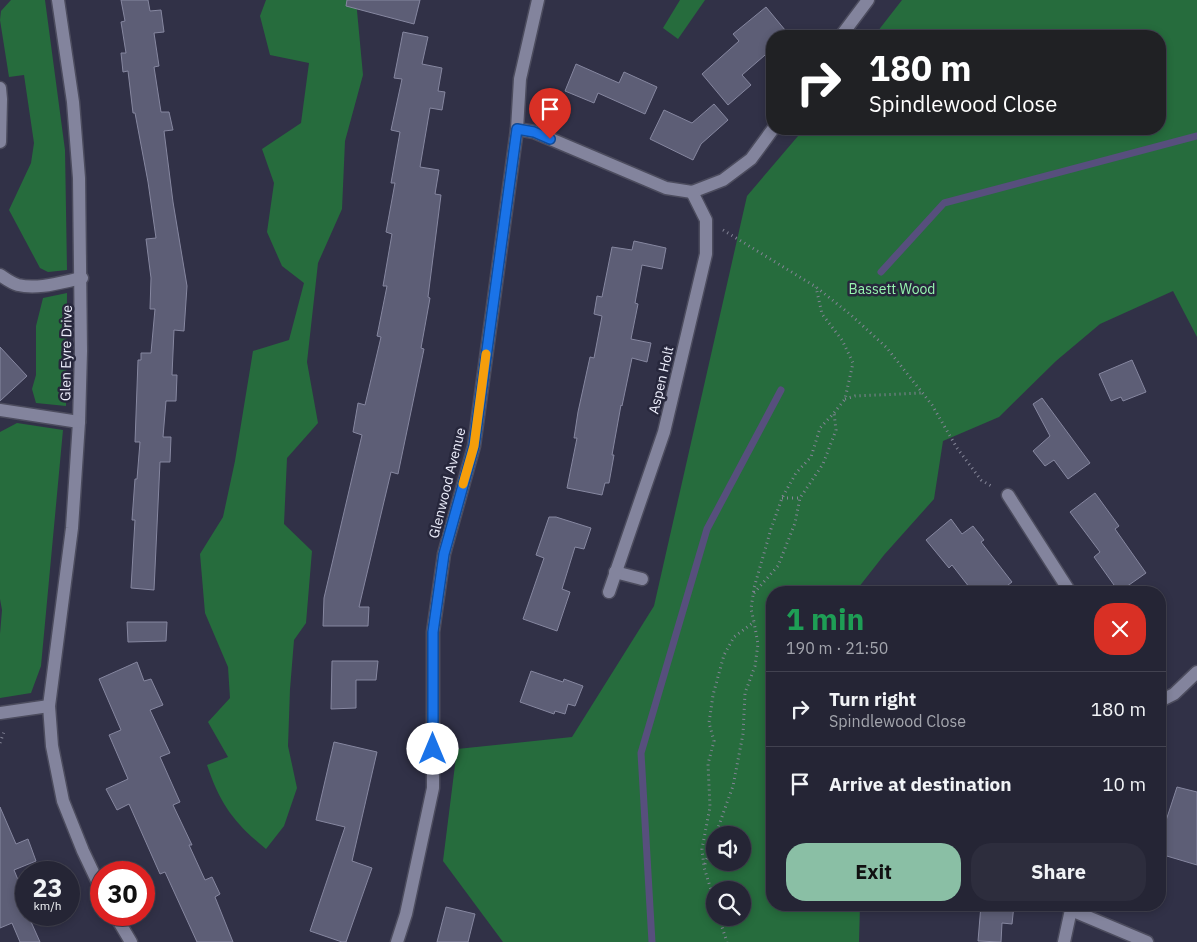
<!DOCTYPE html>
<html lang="en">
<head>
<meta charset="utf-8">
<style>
  :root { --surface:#252535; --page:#2d2d3d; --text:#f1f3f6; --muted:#a3a5ad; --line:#424250; --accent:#8abfa5 }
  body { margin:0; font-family:"IBM Plex Sans",sans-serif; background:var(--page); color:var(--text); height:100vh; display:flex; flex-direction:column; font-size:19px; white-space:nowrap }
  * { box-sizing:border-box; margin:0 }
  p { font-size:16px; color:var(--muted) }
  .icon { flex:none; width:28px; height:28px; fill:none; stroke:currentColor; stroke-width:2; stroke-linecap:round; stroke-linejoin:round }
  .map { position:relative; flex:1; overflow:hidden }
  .panel { position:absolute; left:766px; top:586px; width:400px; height:325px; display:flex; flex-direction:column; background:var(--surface); border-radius:20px; box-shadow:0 2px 8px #0003,0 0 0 1px var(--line) }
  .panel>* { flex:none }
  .top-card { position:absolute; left:766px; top:30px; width:400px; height:105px; border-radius:20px; box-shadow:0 2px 8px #0003,0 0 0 1px var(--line); background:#202124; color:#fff; overflow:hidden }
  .controls { position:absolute; left:706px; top:826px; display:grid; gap:10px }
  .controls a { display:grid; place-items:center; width:45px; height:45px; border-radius:50%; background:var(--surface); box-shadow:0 2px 8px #0003,0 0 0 1px var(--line); font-size:25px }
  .speed { position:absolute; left:15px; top:861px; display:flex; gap:10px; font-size:25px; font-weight:700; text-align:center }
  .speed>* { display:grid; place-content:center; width:65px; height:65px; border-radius:50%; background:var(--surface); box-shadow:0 2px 8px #0003,0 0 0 1px var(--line); line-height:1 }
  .speed small { font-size:12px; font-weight:400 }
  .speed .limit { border:8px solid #d22; background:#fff; color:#111 }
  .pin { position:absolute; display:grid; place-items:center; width:42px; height:42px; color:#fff; margin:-51px -21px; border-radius:50% 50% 50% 0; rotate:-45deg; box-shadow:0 0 5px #0007 }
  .pin .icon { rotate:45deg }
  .me { position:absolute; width:55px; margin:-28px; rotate:0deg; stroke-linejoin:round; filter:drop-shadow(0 0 4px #0008) }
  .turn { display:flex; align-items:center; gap:18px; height:105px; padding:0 20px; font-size:22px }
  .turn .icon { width:65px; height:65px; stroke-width:2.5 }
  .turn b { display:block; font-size:35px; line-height:42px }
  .round { display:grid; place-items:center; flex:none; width:52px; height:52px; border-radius:20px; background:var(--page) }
  .summary { display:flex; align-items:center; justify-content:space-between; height:85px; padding:0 20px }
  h1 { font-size:30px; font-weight:700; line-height:38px; color:#1e9e55 }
  .primary-button { display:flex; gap:10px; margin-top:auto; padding:10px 20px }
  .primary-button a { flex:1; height:58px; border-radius:20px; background:var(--accent); color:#111; font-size:20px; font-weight:700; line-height:58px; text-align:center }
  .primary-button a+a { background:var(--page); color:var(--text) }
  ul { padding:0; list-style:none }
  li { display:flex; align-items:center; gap:15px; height:75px; padding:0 20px; border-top:1px solid var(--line) }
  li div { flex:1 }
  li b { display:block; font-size:19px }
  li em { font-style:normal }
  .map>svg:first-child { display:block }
  .forest { fill:#266c3d; fill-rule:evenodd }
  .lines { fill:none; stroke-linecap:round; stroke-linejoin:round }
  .stream { stroke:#574f7d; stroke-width:7 }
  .building { fill:#5d5e76; stroke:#8687a0 }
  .minor-casing { stroke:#4c4c5e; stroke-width:15 }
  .path { stroke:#838496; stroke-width:3; stroke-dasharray:1 4; stroke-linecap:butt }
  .minor { stroke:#83849d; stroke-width:12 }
  .route-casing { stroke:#114b97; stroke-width:12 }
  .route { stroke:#1a73e8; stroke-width:9 }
  .slow { stroke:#f59e0b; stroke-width:9 }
  .labels { text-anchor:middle; stroke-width:5; stroke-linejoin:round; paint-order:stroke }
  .park-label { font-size:14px; fill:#97f5b0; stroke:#27273c }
  .street-label { font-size:14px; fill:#edeefc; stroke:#27273c }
</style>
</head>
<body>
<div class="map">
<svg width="1197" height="942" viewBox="0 0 1197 942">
  <rect width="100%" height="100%" fill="#313147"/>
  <g class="forest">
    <path d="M11 0H45L65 150 67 270 48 272 40 268 9 210 31 163 34 143 24 75 9 77 0 20 1 11Z"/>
    <path d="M266 0H356L363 75 345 141 342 209 318 263 307 362 318 423 287 458 284 524 312 551 306 623 294 640 290 689 288 746 297 788 284 826 266 849C234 823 220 804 207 765L228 757 208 722 230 698 228 667 205 613 200 554 223 517 235 461 253 351 289 340 304 283 282 266 267 232 274 183 262 149 301 123 309 63 270 55 260 16Z"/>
    <path d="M680 0H705L678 39 663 28Z"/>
    <path d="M902 0H1197V337L1173 291 1100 324 1056 361 999 417 943 441 934 499 884 555 855 592H772V905H860L859 942H503L443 861 457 749 572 737 654 606 747 196 804 129H1160V36H874ZM715 835H742V862H715ZM715 890H742V918H715Z"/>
    <path d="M67 293 66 406 36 403 32 389 36 375V326L43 298Z"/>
    <path d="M17 423 63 430 41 666 31 693 0 698V634L2 610 0 599V432Z"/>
  </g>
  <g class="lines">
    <g class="stream">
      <path d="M881 272 944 203 1197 136"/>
      <path d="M652 942 641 753 707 529 781 390"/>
    </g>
  </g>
  <g class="building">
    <path d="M121 0H148L150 11 161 10 164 32 154 33 159 66 154 67 161 112H169L173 130 164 131 173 202 187 286 184 331 174 330 172 375H177L176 401H166L163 437H171L170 462H160L154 590 131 588 135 520H132L135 479H137L140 442H135L138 360H141V353H151L155 309H150L151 278 146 239 156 238 148 182 135 113H133L128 71 123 72 121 53H126L121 22 125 21Z"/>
    <path d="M347 0H420L414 24 346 6Z"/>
    <path d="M766 7 790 36H772V49L742 75 751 85 728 105 702 74 739 41 733 34Z"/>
    <path d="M403 32 428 37 422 64 442 68 438 91 445 92 442 110 430 108 420 167 439 170 435 194 441 195 428 297 430 298 421 348 424 349 398 474 391 472 359 607H369L368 626H323L324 598 362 435 353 432 358 403 365 405 381 337 377 336 387 286H383L392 234 386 232 395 183H391L400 132 391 130 402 79 394 78Z"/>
    <path d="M576 64 619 83 624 72 657 87 645 114 598 93 594 103 565 91Z"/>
    <path d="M714 104 728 120 701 144 693 160 650 139 664 110 692 123Z"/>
    <path d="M634 241 666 248 662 269 642 265 635 303 638 304 631 339 651 343 647 362 632 358 622 406 621 405 612 455H614L609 483H605L602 495 567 488 577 438H574L578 412 590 357 594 358 602 316 594 314 597 296 602 297 612 247 632 250Z"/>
    <path d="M0 347 27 376 0 401Z"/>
    <path d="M1132 360 1146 392 1123 401 1121 397 1111 401 1099 374Z"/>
    <path d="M1042 398 1090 463 1068 479 1054 460 1045 466 1033 451 1050 436 1033 404Z"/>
    <path d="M1095 493 1119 526 1115 529 1146 573 1119 592 1094 557 1100 552 1070 512Z"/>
    <path d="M549 517H556L591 528 584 549 575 547 562 589 570 592 557 631 523 619 544 558 536 555Z"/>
    <path d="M951 519 962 534 973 526 984 540 981 542 1012 582 999 592H973L952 565 949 568 926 540Z"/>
    <path d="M127 622H167L166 641 128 642Z"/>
    <path d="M332 661H378L376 680H356V708L331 709Z"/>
    <path d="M137 662 144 681 151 679 163 705 150 710 170 753 160 757 180 802 173 805 192 845H189L205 880 212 877 220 894 215 897 233 942H197L165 872 160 874 129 804 117 810 106 789 128 779 109 735 121 730 99 679Z"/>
    <path d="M531 671 563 682 564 679 583 686 575 706 568 704 565 714 555 711 554 714 520 702Z"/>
    <path d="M334 742 377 752 352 861 372 868 346 942H342L310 931 345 827 316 820Z"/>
    <path d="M1177 787 1197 792V865L1160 854V839Z"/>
    <path d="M0 807 16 844 28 839 36 861 14 870 25 897 22 899 26 910V915H28L40 942H20L12 923 0 928Z"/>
    <path d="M981 905H1014L1012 924 1002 923 1001 942 978 941Z"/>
    <path d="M446 907 475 914 468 942H437Z"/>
  </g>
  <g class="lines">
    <g class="minor-casing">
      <g id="minor">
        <path d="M58 0 73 102 79 178 81 351 79 422 72 528 49 706 52 746 63 801 83 851 101 889"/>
        <path d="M841 36 868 0"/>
        <path d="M0 88 1 99 0 142"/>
        <path d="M517 129 534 132 666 188 692 192 723 180 751 159 773 129"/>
        <path d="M0 275C6 279 11 283 18 285 38 290 62 282 82 278"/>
        <path d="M0 410 79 422"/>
        <path d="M1008 495 1070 592"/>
        <path d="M615 572 642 579"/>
        <path d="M609 592 664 432 706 254V220L692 192"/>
        <path d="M1160 701 1174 694 1197 672"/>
        <path d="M0 713 49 706"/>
        <path d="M1071 910 1147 942"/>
        <path d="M115 915 131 942"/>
        <path d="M397 942 406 914 433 788V632L444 554 474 446 517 129 520 79 538 0"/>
        <path d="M1064 942 1072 905"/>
      </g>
    </g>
    <g class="path">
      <path d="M723 230 816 287 851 315 886 347 932 405 957 448 981 480 993 487"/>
      <path d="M845 399 855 396 922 393"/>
      <path d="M782 498H800"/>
      <path d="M754 593 778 566 795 523 800 498 823 464 836 430 834 413"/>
      <path d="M0 743 5 729"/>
      <path d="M705 864 733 786 743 734 745 693 755 666 758 644 754 622"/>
      <path d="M715 903 704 867 702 849 710 807 708 764 714 741 709 723 713 695 724 655 734 637 754 622 751 609 754 588 771 529 782 498 796 473 811 457 820 428 834 413 845 399 853 363 842 340 822 314 816 287"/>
      <path d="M719 918 727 942"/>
    </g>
    <use href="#minor" class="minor"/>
  </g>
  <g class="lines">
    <g class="route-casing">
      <path id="route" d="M433 749V632L444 554 474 446 517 129 534 132 550 139"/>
    </g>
    <use href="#route" class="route"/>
    <path class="slow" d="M463 484 474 446 486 354"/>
  </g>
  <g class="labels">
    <g class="park-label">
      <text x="892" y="294">Bassett Wood</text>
    </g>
    <g class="street-label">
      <text transform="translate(66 353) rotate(-89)" y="5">Glen Eyre Drive</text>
      <text transform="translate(661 380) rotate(-77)" y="5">Aspen Holt</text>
      <text transform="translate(447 483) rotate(-76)" y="5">Glenwood Avenue</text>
    </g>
  </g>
</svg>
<div class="controls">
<a><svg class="icon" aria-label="sound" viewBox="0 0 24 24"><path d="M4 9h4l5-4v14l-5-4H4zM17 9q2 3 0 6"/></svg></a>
<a><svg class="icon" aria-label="search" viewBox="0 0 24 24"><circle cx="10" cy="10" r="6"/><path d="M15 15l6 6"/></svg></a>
</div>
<div class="speed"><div>23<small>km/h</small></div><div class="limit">30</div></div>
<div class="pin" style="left:550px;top:139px;background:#d93025"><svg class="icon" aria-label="arrive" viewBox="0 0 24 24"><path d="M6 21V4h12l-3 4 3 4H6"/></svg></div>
<svg class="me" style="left:433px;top:749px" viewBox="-20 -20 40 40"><circle r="19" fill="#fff"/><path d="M0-13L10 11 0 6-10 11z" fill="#1a73e8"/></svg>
<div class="top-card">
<div class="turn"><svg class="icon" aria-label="right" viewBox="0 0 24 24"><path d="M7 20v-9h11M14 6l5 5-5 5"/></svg><div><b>180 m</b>Spindlewood Close</div></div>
</div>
<section class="panel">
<div class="summary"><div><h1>1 min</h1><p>190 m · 21:50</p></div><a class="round" style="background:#d93025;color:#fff"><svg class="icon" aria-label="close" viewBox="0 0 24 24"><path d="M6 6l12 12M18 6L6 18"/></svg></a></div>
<ul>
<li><svg class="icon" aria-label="right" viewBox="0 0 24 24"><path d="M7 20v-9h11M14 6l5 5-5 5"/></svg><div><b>Turn right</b><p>Spindlewood Close</p></div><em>180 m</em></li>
<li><svg class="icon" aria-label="arrive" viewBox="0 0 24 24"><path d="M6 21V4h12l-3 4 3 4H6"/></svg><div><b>Arrive at destination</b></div><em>10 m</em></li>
</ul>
<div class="primary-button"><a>Exit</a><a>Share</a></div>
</section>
</div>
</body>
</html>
